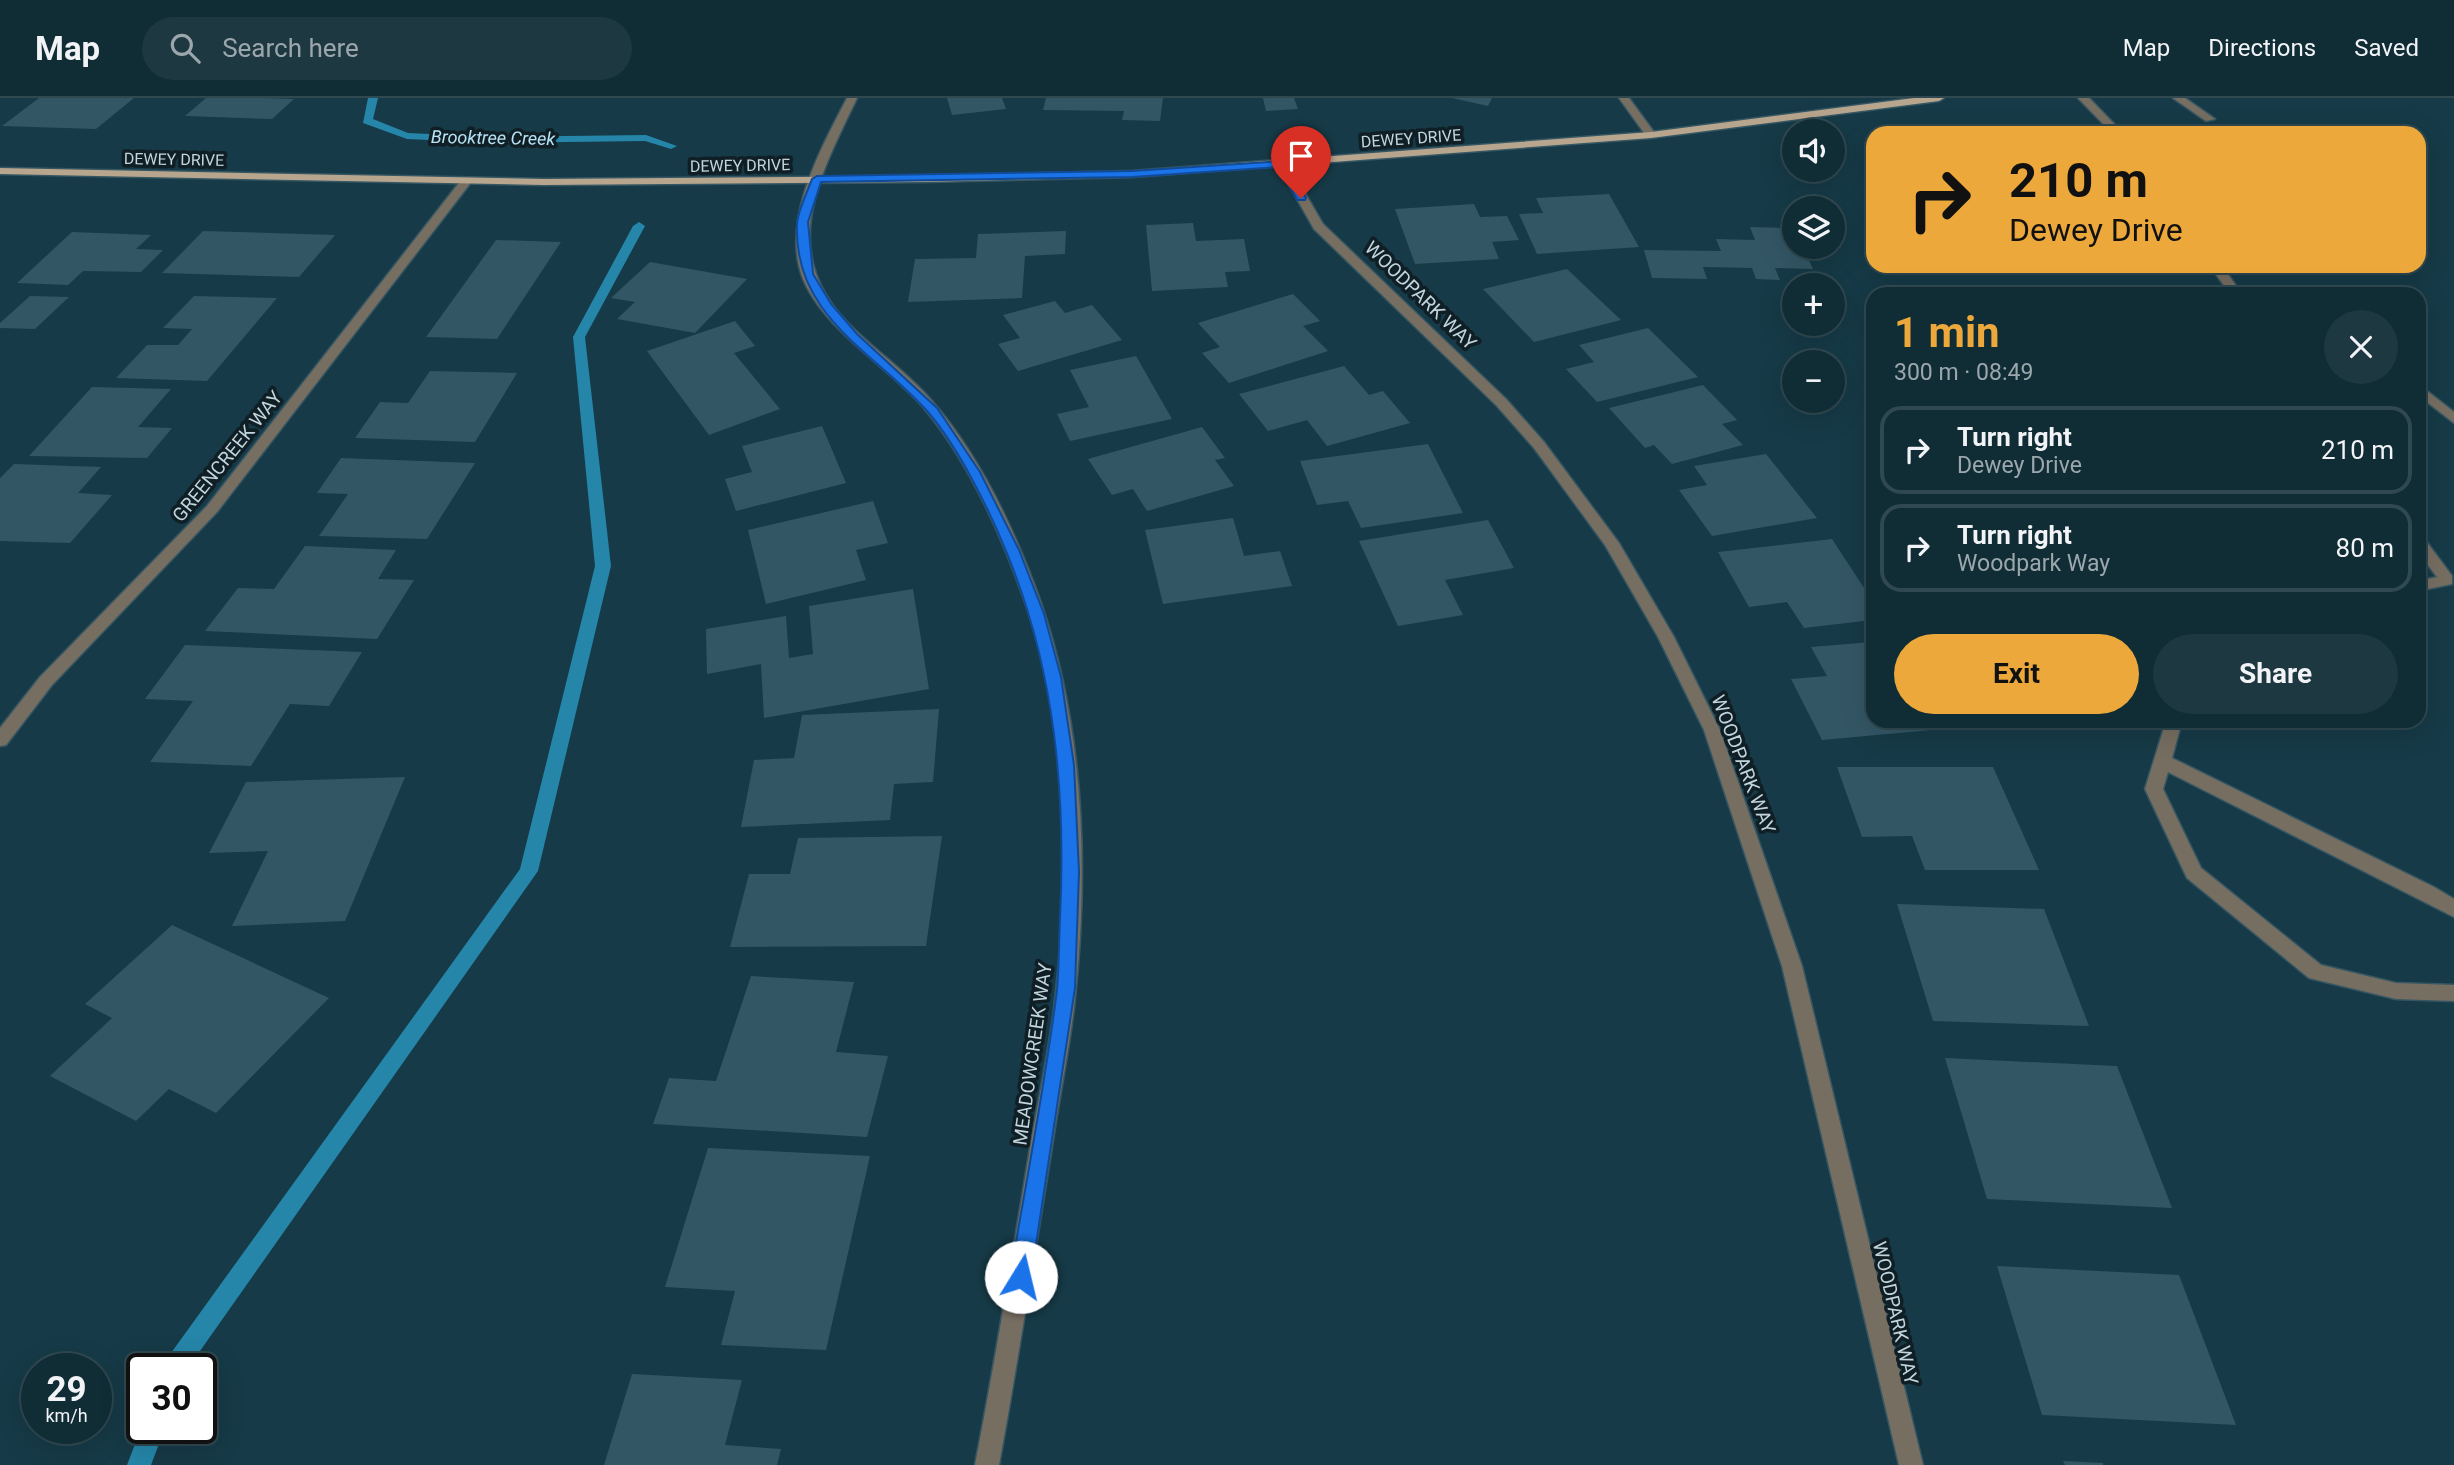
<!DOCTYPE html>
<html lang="en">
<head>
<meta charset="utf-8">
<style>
  :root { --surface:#102c35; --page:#1e3841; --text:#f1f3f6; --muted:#9ca7ad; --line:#304850; --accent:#eda83b }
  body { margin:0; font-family:Roboto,sans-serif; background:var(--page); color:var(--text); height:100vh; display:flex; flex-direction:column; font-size:26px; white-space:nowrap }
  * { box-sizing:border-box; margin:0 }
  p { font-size:23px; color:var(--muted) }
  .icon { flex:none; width:38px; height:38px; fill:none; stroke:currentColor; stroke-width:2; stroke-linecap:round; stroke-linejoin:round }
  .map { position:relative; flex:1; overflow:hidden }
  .drawer { position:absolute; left:1866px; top:189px; width:560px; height:441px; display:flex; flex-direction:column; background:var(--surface); border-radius:21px; box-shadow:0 7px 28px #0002,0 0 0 2px var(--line) }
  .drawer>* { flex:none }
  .guide { position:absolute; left:1866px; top:28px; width:560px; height:147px; border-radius:21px; box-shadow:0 7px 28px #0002,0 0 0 2px var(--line); background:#eda83b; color:#111; overflow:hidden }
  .tools { position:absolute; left:1782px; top:21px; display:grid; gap:14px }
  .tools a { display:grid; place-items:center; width:63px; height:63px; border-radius:50%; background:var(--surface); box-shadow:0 7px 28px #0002,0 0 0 2px var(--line); font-size:35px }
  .speed { position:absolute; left:21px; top:1255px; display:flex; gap:14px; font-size:35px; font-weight:700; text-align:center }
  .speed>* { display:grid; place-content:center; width:91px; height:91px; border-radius:50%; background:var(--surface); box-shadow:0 7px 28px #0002,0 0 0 2px var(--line); line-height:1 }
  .speed small { font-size:18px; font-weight:400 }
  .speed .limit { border:4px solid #111; border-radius:10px; background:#fff; color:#111 }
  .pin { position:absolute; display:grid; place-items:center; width:60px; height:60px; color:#fff; margin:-72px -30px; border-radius:50% 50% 50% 0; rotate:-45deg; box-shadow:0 0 7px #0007 }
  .pin .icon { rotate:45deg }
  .me { position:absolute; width:77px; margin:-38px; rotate:9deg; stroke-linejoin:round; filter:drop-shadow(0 0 5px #0008) }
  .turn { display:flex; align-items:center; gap:24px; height:147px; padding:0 28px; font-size:32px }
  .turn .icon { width:91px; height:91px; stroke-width:2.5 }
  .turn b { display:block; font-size:49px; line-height:60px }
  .round { display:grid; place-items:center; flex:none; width:74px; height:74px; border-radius:37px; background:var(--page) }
  .headline { display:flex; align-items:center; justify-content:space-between; height:119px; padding:0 28px }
  h1 { font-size:42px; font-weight:700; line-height:52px; color:var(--accent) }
  .primary-button { display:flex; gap:14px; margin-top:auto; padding:14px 28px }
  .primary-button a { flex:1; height:80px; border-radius:42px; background:var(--accent); color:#111; font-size:28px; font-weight:700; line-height:80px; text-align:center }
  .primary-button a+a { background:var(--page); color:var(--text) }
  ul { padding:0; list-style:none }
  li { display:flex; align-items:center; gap:21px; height:88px; margin:0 14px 10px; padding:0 14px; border:4px solid var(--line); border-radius:21px }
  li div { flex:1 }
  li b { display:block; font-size:26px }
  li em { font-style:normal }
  header { display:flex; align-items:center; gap:42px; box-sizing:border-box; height:98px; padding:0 35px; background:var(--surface); border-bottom:2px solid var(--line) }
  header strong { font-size:33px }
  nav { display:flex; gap:38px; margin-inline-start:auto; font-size:24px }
  .search { width:490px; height:63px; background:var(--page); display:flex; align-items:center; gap:18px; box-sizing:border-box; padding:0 24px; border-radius:38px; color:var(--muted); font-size:26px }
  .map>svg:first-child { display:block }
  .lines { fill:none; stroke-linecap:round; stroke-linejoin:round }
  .stream { fill:#2586a9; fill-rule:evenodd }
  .building { fill:#335665 }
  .minor-casing { stroke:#355662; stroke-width:3 }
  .major-casing { stroke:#355662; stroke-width:3 }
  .minor { fill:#776e62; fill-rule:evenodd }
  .major { fill:#b8a58d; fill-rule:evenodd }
  .route { fill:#1a73e8; stroke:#114b97; stroke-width:2 }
  .labels { text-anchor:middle; stroke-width:7; stroke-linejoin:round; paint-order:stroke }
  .far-street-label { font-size:16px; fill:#c2d5dd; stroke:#101f25 }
  .far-water-label { font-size:18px; font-style:italic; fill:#b7e3f6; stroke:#101f25 }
  .street-label { font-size:19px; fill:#c2d5dd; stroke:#101f25 }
</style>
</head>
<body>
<header>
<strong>Map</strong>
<div class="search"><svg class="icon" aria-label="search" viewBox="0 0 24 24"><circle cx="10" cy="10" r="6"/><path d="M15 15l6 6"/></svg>Search here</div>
<nav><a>Map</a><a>Directions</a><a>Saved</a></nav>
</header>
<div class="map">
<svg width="2454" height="1367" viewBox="0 0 2454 1367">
  <rect width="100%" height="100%" fill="#163a47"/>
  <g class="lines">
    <g class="stream">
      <path d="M368 0H378L373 21 408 35 494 39 646 37 677 48 671 51 645 43 494 45 407 41 363 25Z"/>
      <path d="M639 124 645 128 585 239 611 468 538 773 188 1270H162L166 1262 520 771 595 468 573 239 633 128Z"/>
      <path d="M142 1328 165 1330 151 1367H127Z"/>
    </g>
  </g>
  <g class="building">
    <path d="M39 0H134L96 31 2 28Z"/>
    <path d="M206 0H264L294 1 272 21 185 18Z"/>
    <path d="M947 0H1002L1006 11 952 17Z"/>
    <path d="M1046 0H1163L1160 23 1122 22 1124 13 1043 12Z"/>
    <path d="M1263 0H1294L1298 11 1266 13Z"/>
    <path d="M1452 0H1492L1488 8Z"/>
    <path d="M1609 96 1639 149 1537 156 1519 116 1543 115 1536 100Z"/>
    <path d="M1474 106 1480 119 1507 118 1519 142 1492 144 1499 161 1415 166 1395 111Z"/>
    <path d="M1193 125 1196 143 1244 141 1250 173 1225 174 1228 189 1152 193 1146 127Z"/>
    <path d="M1750 129 1794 130V149H1803L1813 171 1775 170 1780 182 1756 181 1752 170 1703 169 1707 181 1652 180 1644 152 1721 153 1716 141 1755 142Z"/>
    <path d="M203 133 335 137 299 179 162 175Z"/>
    <path d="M1066 133 1065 156 1025 158 1022 200 908 204 915 161 976 160 978 136Z"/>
    <path d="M72 134 151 137 136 151 163 152 141 174 83 173 68 187 17 185Z"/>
    <path d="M496 142 561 144 497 241 426 239Z"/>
    <path d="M650 164 747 181 695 235 617 221 635 204 611 200Z"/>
    <path d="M1567 171 1621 222 1534 244 1483 191Z"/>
    <path d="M1293 196 1320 223 1303 228 1328 253 1229 285 1202 255 1220 249 1198 225Z"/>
    <path d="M30 198 69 199 35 231 0 230V225Z"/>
    <path d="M194 198 277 200 207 283 116 280 147 247H178L192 231 163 230Z"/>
    <path d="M1055 203 1065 215 1092 207 1122 242 1018 273 998 246 1020 240 1003 217Z"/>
    <path d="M735 223 755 248 734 255 780 311 709 337 647 253Z"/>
    <path d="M1648 230 1698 279 1597 304 1566 271 1594 264 1579 247Z"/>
    <path d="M1136 258 1172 321 1070 343 1057 316 1089 309 1070 272Z"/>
    <path d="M1344 268 1369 297 1383 293 1410 325 1327 348 1307 322 1268 333 1239 296Z"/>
    <path d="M430 273 517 275 475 344 355 340 380 304 408 305Z"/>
    <path d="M1703 287 1737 322 1722 326 1743 347 1672 366 1654 347 1645 350 1609 310Z"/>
    <path d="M92 289 171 291 138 329 172 330 147 360 29 358Z"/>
    <path d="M822 328 846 385 736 413 725 381 752 374 742 348Z"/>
    <path d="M1202 329 1225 360 1215 362 1234 388 1147 413 1133 391 1112 397 1088 361Z"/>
    <path d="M1428 346 1463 415 1361 430 1348 403 1317 407 1300 363Z"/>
    <path d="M1766 356 1817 420 1712 438 1679 392 1707 387 1694 368Z"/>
    <path d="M341 360 475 365 427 441 319 438 348 396 317 395Z"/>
    <path d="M14 366 101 369 78 395 112 397 70 445 0 443V380Z"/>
    <path d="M873 403 888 445 856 452 866 482 766 506 748 432Z"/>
    <path d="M1233 420 1244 458 1280 453 1292 488 1163 506 1145 432Z"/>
    <path d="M1488 422 1514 470 1445 482 1463 517 1398 528 1359 443Z"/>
    <path d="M1832 441 1872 502V522L1804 530 1787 504 1749 509 1718 454Z"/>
    <path d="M305 448 396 452 378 481 414 482 377 541 205 533 238 490 274 491Z"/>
    <path d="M913 491 929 591 764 620 761 566 707 576 706 531 786 518 789 560 813 556 809 508Z"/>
    <path d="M1872 544V623H1961L1964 629 1822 642 1791 581 1827 578 1811 549Z"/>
    <path d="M185 547 362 554 329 608 290 606 251 668 150 664 193 603 145 601Z"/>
    <path d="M939 611 933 684 894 686 890 722 741 729 754 662 794 660 802 617Z"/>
    <path d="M1837 669H1993L2039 772H1925L1912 738 1862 739Z"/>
    <path d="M405 679 345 823 232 828 268 753 209 755 246 684Z"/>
    <path d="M942 738 926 848 730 849 749 776H790L798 740Z"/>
    <path d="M1897 806 2044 811 2089 928 1933 923Z"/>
    <path d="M172 827 329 900 216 1015 169 991 136 1023 50 978 112 920 85 906Z"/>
    <path d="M751 878 854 884 836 954 888 958 867 1039 653 1026 669 980 716 983Z"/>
    <path d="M1945 960 2117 968 2172 1110 1987 1101Z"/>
    <path d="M708 1050 870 1058 826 1252 721 1247 735 1193 665 1189Z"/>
    <path d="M1997 1168 2179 1177 2236 1327 2042 1317Z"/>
    <path d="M632 1276 742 1282 725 1347 781 1351 777 1367H604Z"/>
    <path d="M2063 1363 2103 1365V1367H2065Z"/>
  </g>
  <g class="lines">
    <g class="minor-casing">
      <g id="minor">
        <path d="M847 0H857C819 80 776 154 851 228 877 254 908 275 932 303 981 359 1015 433 1040 502 1085 631 1089 776 1074 910 1068 958 1058 1007 1051 1055 1034 1159 1018 1263 999 1367H975C995 1264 1012 1160 1029 1056 1037 1007 1048 959 1054 911 1070 781 1069 636 1027 510 1003 440 971 366 923 309 900 283 872 263 847 239 830 223 812 203 803 181 780 122 821 51 847 0Z"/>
        <path d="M1619 0H1629L1656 37 1655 39H1647Z"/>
        <path d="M2078 0H2089L2123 35H2112Z"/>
        <path d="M2173 0H2185L2215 21 2206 23Z"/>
        <path d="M1279 64H1287L1323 126 1506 301 1544 344 1619 445 1674 539 1720 632 1802 868 1923 1367H1899L1782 868 1704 632 1658 539 1605 447 1534 350 1496 307 1314 131 1277 66Z"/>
        <path d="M462 81 472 83 217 414 52 587 6 647 0 648V630L40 579 207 408Z"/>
        <path d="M2210 168H2222L2242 196H2230Z"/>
        <path d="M2418 286 2454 314V325L2418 297Z"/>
        <path d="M2418 438 2423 439 2452 478V486L2418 493V483L2437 479 2418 454Z"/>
        <path d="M2166 623H2182L2172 660 2434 789 2454 801V819L2168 674 2163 691 2201 770 2321 867 2396 885 2454 887V903L2396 901 2309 880 2187 780 2145 691Z"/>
      </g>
    </g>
    <g class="major-casing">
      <path id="major" d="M1914 0H1944L1939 3 1651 40 1132 79 922 84 544 87 0 76V70L544 81 922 78 1132 73 1651 34Z"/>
    </g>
    <use href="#minor" class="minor"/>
    <use href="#major" class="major"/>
  </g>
  <path class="route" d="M1283 63 1288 66 1306 100 1305 102H1297L1279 69 1132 79 821 84 808 124 813 176 831 206 857 236 937 310 980 374 1019 452 1044 516 1061 579 1074 667 1079 774 1075 890 1031 1179 1028 1186 1021 1189 1013 1186 1010 1179C1026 1084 1045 988 1057 892 1059 868 1059 844 1060 820 1066 694 1055 571 1006 453 989 411 958 349 928 314 875 254 793 219 797 126 798 112 807 95 812 81L817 78 1132 73Z"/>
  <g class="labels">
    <g class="far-street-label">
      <text transform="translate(1411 40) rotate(-4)" y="6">DEWEY DRIVE</text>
      <text transform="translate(174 61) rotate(1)" y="6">DEWEY DRIVE</text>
      <text transform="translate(740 67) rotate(-1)" y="6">DEWEY DRIVE</text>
    </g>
    <g class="far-water-label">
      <text transform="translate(493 40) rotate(1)" y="6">Brooktree Creek</text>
    </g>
    <g class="street-label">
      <text transform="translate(1421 197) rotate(44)" y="7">WOODPARK WAY</text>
      <text transform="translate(227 358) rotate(-51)" y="7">GREENCREEK WAY</text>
      <text transform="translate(1744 666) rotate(69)" y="7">WOODPARK WAY</text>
      <text transform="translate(1032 956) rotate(-82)" y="7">MEADOWCREEK WAY</text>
      <text transform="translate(1896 1215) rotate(77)" y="7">WOODPARK WAY</text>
    </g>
  </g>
</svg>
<div class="tools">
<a><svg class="icon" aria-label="sound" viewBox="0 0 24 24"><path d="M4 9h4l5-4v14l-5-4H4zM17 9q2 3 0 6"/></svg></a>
<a><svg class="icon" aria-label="layers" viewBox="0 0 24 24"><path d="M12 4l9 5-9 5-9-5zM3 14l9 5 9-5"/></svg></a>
<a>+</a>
<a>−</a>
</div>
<div class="speed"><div>29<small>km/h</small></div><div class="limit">30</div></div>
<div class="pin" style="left:1301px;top:100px;background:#d93025"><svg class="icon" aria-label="arrive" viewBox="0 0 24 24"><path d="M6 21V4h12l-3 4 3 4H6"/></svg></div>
<svg class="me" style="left:1021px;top:1179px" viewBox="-20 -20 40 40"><circle r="19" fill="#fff"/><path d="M0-13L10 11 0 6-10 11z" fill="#1a73e8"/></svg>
<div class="guide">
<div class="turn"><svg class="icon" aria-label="right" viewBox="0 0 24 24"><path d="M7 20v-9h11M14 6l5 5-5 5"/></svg><div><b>210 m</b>Dewey Drive</div></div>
</div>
<section class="drawer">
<div class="headline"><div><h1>1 min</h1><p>300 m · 08:49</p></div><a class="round"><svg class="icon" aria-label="close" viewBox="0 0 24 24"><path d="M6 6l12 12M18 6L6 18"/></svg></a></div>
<ul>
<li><svg class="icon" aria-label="right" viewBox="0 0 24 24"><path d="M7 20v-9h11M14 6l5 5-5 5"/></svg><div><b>Turn right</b><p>Dewey Drive</p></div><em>210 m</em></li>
<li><svg class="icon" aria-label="right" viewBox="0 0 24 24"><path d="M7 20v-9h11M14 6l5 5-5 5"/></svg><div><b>Turn right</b><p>Woodpark Way</p></div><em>80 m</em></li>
</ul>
<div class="primary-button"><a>Exit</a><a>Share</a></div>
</section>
</div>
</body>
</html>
